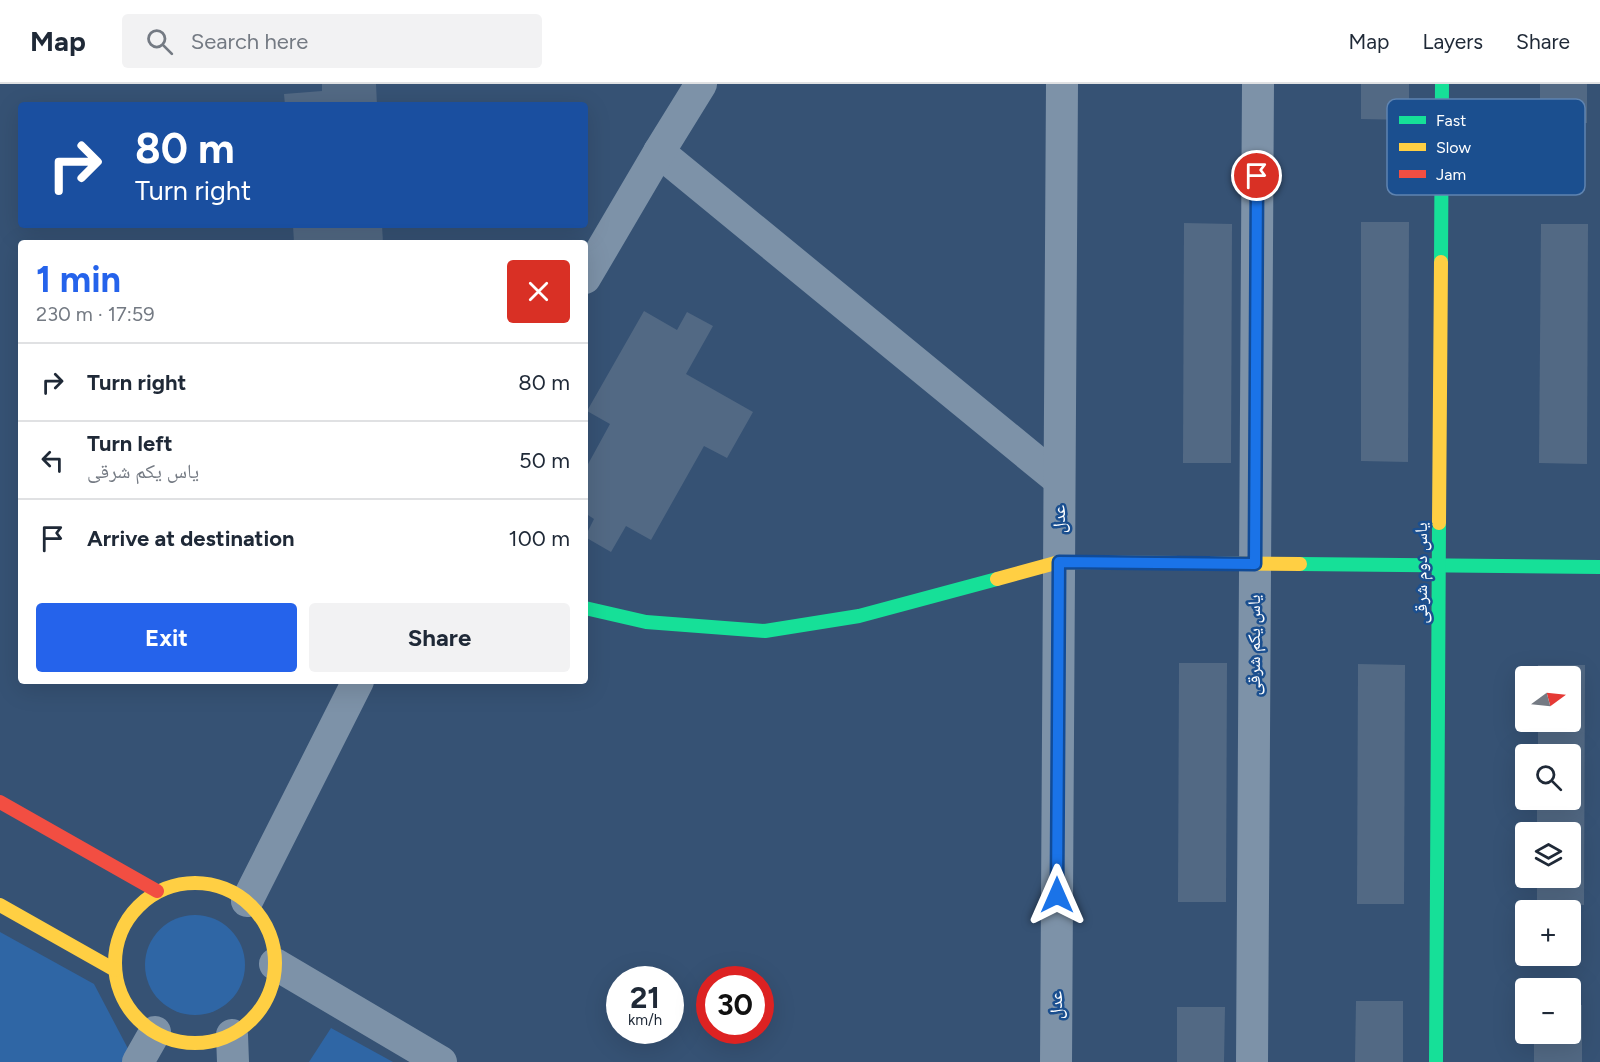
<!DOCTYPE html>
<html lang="en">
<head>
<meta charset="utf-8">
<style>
  :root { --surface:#fff; --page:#f2f2f3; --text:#1f2937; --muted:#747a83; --line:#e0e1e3; --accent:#2563eb }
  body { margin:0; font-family:Figtree,"Noto Naskh Arabic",sans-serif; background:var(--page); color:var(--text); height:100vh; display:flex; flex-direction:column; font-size:22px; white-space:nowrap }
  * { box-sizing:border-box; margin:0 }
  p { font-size:20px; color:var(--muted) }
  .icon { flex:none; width:33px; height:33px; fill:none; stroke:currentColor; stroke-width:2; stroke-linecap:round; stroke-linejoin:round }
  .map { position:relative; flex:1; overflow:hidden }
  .side { position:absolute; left:18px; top:156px; width:570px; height:444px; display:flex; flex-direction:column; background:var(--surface); border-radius:6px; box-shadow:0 6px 24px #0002 }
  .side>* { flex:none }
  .hud { position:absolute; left:18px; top:18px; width:570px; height:126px; border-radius:6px; box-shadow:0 6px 24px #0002; background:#1a4fa0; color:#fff; overflow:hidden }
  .needle { width:39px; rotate:75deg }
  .buttons { position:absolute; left:1515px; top:582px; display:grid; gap:12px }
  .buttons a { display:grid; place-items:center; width:66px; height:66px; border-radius:6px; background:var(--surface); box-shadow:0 6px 24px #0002; font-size:30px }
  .speed { position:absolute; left:606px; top:882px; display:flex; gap:12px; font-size:30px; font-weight:700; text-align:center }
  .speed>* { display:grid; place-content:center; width:78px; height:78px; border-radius:50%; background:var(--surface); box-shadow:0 6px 24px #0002; line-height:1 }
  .speed small { font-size:15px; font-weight:400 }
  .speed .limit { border:9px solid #d22; background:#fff; color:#111 }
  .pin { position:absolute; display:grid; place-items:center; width:51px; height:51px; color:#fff; margin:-26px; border:3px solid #fff; border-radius:50%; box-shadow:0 2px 6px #0007 }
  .me { position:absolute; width:66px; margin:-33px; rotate:0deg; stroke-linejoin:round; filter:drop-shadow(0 0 4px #0008) }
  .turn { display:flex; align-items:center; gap:21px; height:126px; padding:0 18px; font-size:27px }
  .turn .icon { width:78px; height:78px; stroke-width:2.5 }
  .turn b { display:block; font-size:42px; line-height:51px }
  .round { display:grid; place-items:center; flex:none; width:63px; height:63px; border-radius:6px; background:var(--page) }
  .headline { display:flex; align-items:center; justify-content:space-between; height:102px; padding:0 18px }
  h1 { font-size:36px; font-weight:700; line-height:45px; color:var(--accent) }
  .button { display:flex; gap:12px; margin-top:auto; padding:12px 18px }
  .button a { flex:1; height:69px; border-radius:6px; background:var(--accent); color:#fff; font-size:24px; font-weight:700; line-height:69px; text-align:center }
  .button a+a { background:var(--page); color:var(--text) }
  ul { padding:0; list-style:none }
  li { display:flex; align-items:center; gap:18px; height:78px; padding:0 18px; border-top:2px solid var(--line) }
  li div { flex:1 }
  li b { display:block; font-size:22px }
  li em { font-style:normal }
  header { display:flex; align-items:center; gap:36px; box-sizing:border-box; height:84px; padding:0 30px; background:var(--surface); border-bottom:2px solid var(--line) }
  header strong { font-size:28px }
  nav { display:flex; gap:33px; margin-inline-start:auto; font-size:21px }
  .search { width:420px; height:54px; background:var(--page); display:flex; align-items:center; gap:15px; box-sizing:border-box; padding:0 21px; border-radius:6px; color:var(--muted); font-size:22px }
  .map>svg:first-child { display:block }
  .green { fill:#2f66a5 }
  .building { fill:#526984 }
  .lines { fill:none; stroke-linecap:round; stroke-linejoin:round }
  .street { stroke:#7d92a8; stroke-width:32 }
  .fast { stroke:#16e098; stroke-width:14 }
  .slow { stroke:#ffcf43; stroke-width:14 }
  .jam { stroke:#f24e42; stroke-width:14 }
  .route-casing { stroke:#114b97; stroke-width:15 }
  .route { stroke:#1a73e8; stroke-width:10 }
  .labels { text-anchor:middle; stroke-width:5; stroke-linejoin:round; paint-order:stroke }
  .street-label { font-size:18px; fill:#fff; stroke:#1b4f8f }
  .key { fill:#1b4f8f; stroke:#5f84b1; stroke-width:1.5 }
  .key-label { font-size:16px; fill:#fff }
</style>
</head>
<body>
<header>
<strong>Map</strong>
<div class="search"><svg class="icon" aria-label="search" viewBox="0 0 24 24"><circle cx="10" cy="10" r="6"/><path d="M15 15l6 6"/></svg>Search here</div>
<nav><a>Map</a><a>Layers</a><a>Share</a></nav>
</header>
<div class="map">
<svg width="1600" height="978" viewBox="0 0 1600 978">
  <rect width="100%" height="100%" fill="#365274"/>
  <g class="green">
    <circle cx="195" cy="881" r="50"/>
    <path d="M0 848 94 900 135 978H0Z"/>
    <path d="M331 944 393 978H309Z"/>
  </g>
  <g class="building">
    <path d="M322 0H376L377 21H285L284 10 322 7Z"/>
    <path d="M1361 0H1409V36L1361 35Z"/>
    <rect x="1540" y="0" width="47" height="39"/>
    <path d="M1361 138H1409L1408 378 1361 377Z"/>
    <path d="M1184 139 1232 140 1231 379H1183Z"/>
    <path d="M1541 140H1588L1587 380 1539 379Z"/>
    <path d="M293 141H382L383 159H294Z"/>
    <path d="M644 227 677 246 687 228 713 242 686 290 753 328 727 374 704 362 651 456 626 442 611 468 585 453 594 435 585 429V381L587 382 610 340 587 327Z"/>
    <path d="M1179 579H1227L1226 818H1178Z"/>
    <path d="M1358 580 1405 581 1404 820H1357Z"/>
    <path d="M1538 581H1585L1584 821 1537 820V794H1570V748H1537V716H1570V670H1538V638H1570V592H1538Z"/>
    <path d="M1356 917H1403V978H1355Z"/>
    <path d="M1570 921H1582V978H1534V950H1570Z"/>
    <path d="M1177 923H1225L1224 978H1177Z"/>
  </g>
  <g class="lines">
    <g class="street">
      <path d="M659 68 1059 396"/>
      <path d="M585 194 659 68 701 0"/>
      <path d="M247 817 358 597"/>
      <path d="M275 880 441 978"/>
      <path d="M232 951 233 978"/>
      <path d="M138 978 155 948"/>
      <path d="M1056 978 1062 0"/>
      <path d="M1252 978 1258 0"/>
    </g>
    <g class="fast">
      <path d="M1441 178 1442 0"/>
      <path d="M1300 480 1600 483"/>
      <path d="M585 524 646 538 765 547 859 532 997 495"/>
      <path d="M1436 978 1439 439"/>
    </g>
    <g class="slow">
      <path d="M1439 439 1441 178"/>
      <path d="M997 495 1059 478 1300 480"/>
      <circle cx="195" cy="879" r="80"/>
      <path d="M0 821 115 886"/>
    </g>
    <path class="jam" d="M0 718 157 807"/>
  </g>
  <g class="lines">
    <g class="route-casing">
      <path id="route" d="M1057 811 1059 478 1255 480 1257 92"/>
    </g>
    <use href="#route" class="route"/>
  </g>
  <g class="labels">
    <g class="street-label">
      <text transform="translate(1059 435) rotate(-90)" y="6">عدل</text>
      <text transform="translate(1421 489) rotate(-90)" y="6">یاس دوم شرقی</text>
      <text transform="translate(1254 561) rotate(-90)" y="6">یاس یکم شرقی</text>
      <text transform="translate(1056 921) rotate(-90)" y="6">عدل</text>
    </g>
  </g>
  <rect x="1387" y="15" width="198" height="96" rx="9" class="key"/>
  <rect x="1399" y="32" width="27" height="8" fill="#16e098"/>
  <rect x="1399" y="59" width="27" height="8" fill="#ffcf43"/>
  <rect x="1399" y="86" width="27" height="8" fill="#f24e42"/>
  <g class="key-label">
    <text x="1436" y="42">Fast</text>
    <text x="1436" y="69">Slow</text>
    <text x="1436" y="96">Jam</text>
  </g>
</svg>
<div class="buttons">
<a><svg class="needle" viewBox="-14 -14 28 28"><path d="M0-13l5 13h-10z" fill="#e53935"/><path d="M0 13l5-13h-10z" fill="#747a83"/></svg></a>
<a><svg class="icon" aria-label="search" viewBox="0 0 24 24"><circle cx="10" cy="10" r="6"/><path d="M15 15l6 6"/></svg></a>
<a><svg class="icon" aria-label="layers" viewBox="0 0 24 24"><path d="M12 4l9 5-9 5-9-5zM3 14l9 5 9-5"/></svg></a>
<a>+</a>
<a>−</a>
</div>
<div class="speed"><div>21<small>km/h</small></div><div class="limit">30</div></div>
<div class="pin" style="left:1257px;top:92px;background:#d93025"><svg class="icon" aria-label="arrive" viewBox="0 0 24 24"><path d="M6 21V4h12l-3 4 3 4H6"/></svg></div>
<svg class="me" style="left:1057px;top:811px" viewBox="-20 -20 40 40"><path d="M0-17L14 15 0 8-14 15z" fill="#1a73e8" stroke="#fff" stroke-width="4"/></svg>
<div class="hud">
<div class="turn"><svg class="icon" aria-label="right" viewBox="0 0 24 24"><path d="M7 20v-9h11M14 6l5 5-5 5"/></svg><div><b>80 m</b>Turn right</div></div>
</div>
<section class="side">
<div class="headline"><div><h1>1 min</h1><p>230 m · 17:59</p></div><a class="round" style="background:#d93025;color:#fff"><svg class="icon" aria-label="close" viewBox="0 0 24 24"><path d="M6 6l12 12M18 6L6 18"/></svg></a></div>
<ul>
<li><svg class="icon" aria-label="right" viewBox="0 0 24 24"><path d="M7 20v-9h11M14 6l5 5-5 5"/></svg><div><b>Turn right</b></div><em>80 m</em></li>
<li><svg class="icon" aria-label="left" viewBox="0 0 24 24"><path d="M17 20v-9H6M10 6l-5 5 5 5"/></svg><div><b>Turn left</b><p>یاس یکم شرقی</p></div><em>50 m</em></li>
<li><svg class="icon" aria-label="arrive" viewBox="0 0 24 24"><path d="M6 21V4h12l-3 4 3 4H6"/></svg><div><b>Arrive at destination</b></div><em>100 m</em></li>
</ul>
<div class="button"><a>Exit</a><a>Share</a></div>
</section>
</div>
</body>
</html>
